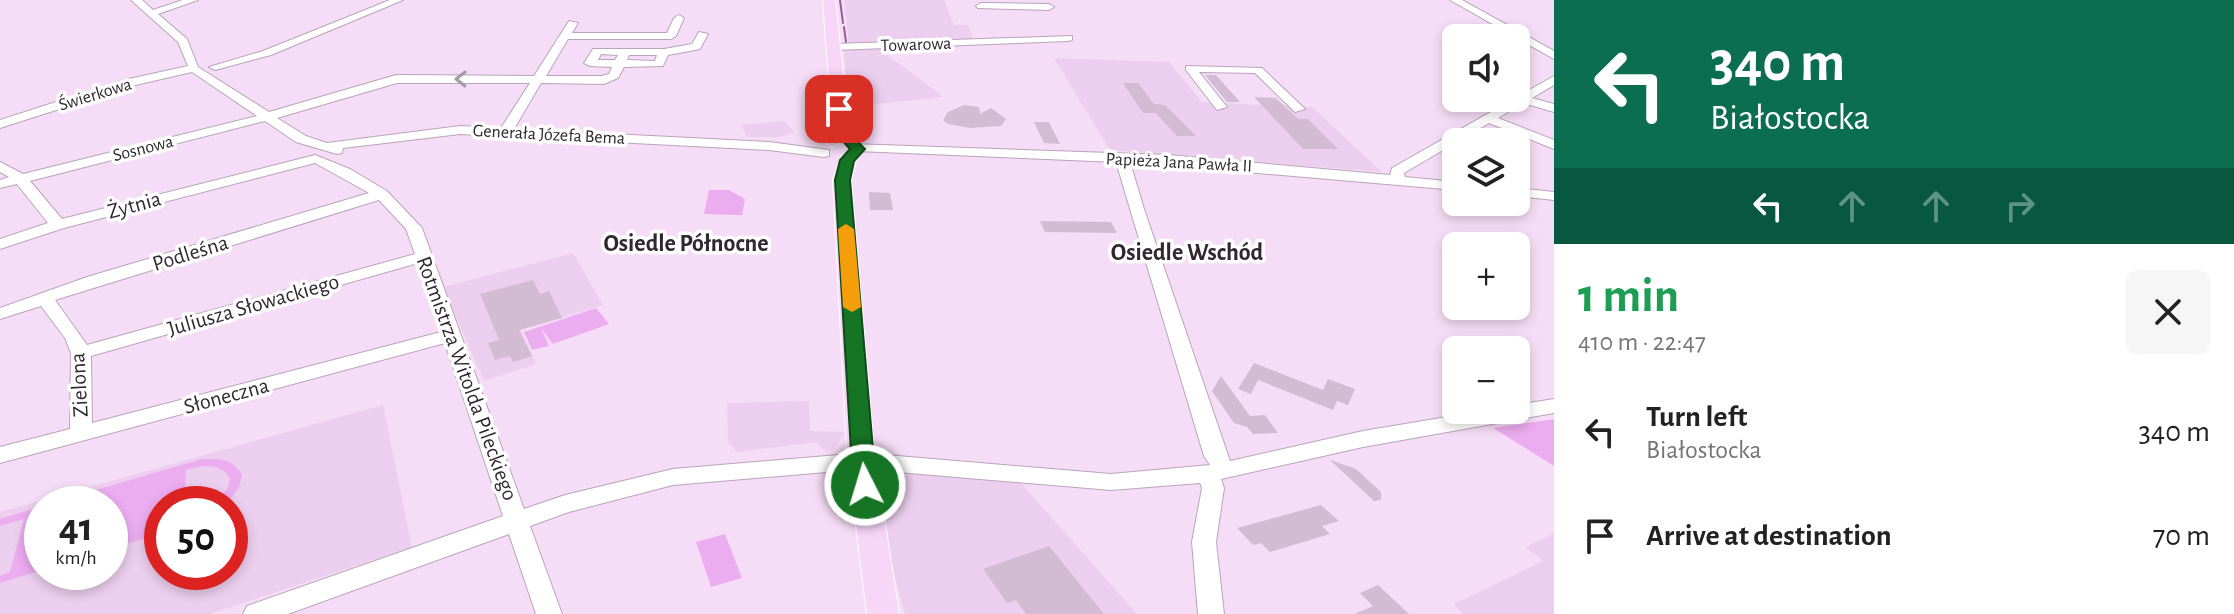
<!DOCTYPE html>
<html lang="en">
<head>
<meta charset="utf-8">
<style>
  :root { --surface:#fff; --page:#f6f6f6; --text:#222; --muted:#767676 }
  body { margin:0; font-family:"Alegreya Sans",sans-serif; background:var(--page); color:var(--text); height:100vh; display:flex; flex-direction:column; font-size:30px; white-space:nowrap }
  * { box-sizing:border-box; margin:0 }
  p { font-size:26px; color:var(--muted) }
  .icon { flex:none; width:44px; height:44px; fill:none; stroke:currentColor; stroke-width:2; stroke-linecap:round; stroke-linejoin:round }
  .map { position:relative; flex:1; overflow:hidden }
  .sheet { display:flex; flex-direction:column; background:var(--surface); width:680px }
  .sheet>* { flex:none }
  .hud { background:#0b6e4f; color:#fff; overflow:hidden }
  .tools { position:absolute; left:1442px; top:24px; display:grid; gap:16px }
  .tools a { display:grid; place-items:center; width:88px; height:88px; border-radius:12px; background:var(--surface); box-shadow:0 4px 12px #0003; font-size:40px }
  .speed { position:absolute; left:24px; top:486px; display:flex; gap:16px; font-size:40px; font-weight:700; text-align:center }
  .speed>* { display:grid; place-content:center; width:104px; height:104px; border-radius:50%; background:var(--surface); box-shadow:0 4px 12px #0003; line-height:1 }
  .speed small { font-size:20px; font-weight:400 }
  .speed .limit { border:12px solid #d22; background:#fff; color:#111 }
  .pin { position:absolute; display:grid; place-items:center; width:68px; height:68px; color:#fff; margin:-34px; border-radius:16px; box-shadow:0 4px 12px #0006 }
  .me { position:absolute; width:88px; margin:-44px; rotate:355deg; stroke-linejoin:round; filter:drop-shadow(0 0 6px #0008) }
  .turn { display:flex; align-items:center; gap:28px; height:168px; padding:0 24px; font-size:36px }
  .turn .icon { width:104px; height:104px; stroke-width:2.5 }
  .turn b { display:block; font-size:56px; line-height:68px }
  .lanes { display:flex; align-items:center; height:76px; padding:0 24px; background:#0003; justify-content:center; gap:40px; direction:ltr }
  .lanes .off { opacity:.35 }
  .round { display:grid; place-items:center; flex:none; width:84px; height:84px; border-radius:12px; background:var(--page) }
  .head { display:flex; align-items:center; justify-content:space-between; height:136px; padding:0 24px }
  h1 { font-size:48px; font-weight:700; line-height:60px; color:#1e9e55 }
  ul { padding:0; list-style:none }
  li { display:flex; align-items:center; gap:24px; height:104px; padding:0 24px }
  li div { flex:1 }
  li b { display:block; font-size:30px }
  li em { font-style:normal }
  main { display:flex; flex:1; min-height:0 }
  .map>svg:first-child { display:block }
  .built { fill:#eccfee; fill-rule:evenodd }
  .green { fill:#ecacf0 }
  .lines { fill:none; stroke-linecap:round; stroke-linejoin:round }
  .stream { stroke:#926095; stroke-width:2 }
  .building { fill:#d3bbd4 }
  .minor-casing { stroke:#baa3bb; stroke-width:2 }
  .major-casing { stroke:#fff; stroke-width:2 }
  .minor { fill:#fff; fill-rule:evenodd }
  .major { fill:#f7d6f8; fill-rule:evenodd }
  .oneway { stroke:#a29ea2 }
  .route { fill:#167524; stroke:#0e4c17; stroke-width:2 }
  .slow { fill:#f59e0b }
  .labels { text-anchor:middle; stroke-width:7; stroke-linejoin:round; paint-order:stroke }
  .far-street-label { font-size:18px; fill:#302731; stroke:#fff }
  .street-label { font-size:22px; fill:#302731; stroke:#fff }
  .neighbourhood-label { font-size:24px; font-weight:bold; fill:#302731; stroke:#fff }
</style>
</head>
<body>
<main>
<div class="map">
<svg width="1554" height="614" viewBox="0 0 1554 614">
  <rect width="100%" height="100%" fill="#f6ddf7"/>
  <g class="built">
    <path d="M844 0H944L954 25H968L973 39 849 44Z"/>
    <path d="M875 46 933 89 943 97 848 107 844 49Z"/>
    <path d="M1054 58 1169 62 1202 102 1312 107 1382 172 1110 150Z"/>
    <path d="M784 121 795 132 780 137H747L741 125Z"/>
    <path d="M573 253 603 305 521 330 536 364 484 381 443 287Z"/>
    <path d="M809 401 810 431 845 432 834 449 825 451 816 442 737 452 728 442 727 403Z"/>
    <path d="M383 405 412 547 210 614H0V512ZM42 504H110V572H42ZM162 504H230V572H162Z"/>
    <path d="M910 474 1020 482 1137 614H905L891 563 880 494 883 484Z"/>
    <path d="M1554 533V614H1463L1454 604 1543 561 1525 547Z"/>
  </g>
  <g class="green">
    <path d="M709 190H729L745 199 742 215 704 214Z"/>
    <path d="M596 308 609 324 553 344 541 328 549 346 532 350 524 332Z"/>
    <path d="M1554 419V466L1493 428Z"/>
    <path d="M202 459C220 459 232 458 242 475L239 487 229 501 214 504 228 488 230 478C220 462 203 465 186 470L184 504H162V533L110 549V504H48Z"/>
    <path d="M42 506V570L0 583V576L10 572 24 519 0 526V519Z"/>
    <path d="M725 534 742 578 711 587 696 542Z"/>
  </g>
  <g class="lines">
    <g class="stream">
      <path d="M840 0 843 23"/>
      <path d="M844 27 846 42"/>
    </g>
  </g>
  <g class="building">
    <path d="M1205 75H1216L1240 102H1227Z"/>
    <path d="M1123 83H1138L1154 104 1165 105 1196 136H1177L1156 113H1143Z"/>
    <path d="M1254 97 1276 98 1298 119H1308L1338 149H1303Z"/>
    <path d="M964 105 979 107 980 114 991 108 1006 119 1001 126 970 128 948 124 943 120 948 112Z"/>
    <path d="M1034 122H1049L1060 144 1044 143Z"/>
    <path d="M869 192 890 193 893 210H870Z"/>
    <path d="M1040 221 1111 222 1117 233 1045 232Z"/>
    <path d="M533 280 540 294 549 291 562 318 519 330 532 356 513 362 510 356 495 360 488 343 499 340 480 294Z"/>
    <path d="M1254 363 1323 390 1328 379 1355 389 1348 405 1337 401 1333 410 1258 380 1251 394 1238 389Z"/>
    <path d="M1221 376 1250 416 1265 415 1278 433 1253 434 1247 427 1234 423 1212 391Z"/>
    <path d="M1330 460 1356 469 1381 492V500L1374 501Z"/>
    <path d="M1321 505 1339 521 1322 526 1330 534 1270 552 1261 543 1253 545 1237 528Z"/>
    <path d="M1049 546 1104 614H1026L1016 600 1007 603 983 569Z"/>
    <path d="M1378 585 1409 614H1355L1373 606 1360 593Z"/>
  </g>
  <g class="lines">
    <g class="minor-casing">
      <g id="minor">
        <path d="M131 0H142L153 10 183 0H198L158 14 187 39 198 67 269 112 396 75 534 76 569 21 578 23 572 33H667L674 18 679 15 684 18 676 36 671 39H568L546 76H602L609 74 612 67 590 66 584 63 593 49H664L692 44 699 32 708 34 700 49 668 55 663 66 624 67 618 78 604 84 541 83 514 129 769 142 829 150V156L824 157 769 150 460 134 343 148 342 153 337 154 296 142 265 121 30 181 62 219 315 155 350 169 387 191 422 228 524 509 565 495 673 469 862 453 1111 474 1210 465 1204 456 1116 162 857 151 852 150V144L1168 155 1390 175 1392 168 1554 76V85L1532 98 1554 104V112L1523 103 1498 118 1554 140V149L1489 123 1404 173 1405 177 1456 182V190L1130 162 1144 209 1230 461 1363 431 1489 410H1516V405L1554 399V413L1363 447 1221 479 1224 488 1216 542 1224 614H1198L1192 542 1202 488 1200 483 1111 490 862 469 673 485 569 512 530 526 562 614H536L509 534 288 614H243L247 606 503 516 445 343 0 463V447L70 429 71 353 65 338 41 306 0 319V308L87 277 369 193 315 163 64 228 0 249V239L48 223 17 184 0 188V180L9 177 0 172V162L23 174 257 116 192 72 131 86 0 128V120L124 80 188 66 178 42ZM601 54 618 55 615 60H598ZM629 55H657L655 61 627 60ZM397 83H530L501 128 460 126 327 143 306 136 277 118ZM379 200 406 229 415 254 87 345 55 300ZM418 263 441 332 92 423 91 356Z"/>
        <path d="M390 0H403L271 55 215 70 209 67 263 51Z"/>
        <path d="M1450 0H1462L1554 51V59Z"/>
        <path d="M981 3 1049 4 1054 7 1049 10 978 8 976 6Z"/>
        <path d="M1072 36V40L1068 41 834 50 829 47 834 44Z"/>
        <path d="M1186 66 1262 68 1305 109 1295 112 1255 73 1199 72 1227 107 1217 110 1186 70Z"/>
        <path d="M1516 188 1554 192V200L1516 196Z"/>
      </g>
    </g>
    <g class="major-casing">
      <g id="major">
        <path d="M823 0H835L847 109 841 142 833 147 825 142 831 109Z"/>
        <path d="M849 152 857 157 851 180 874 452 899 614H867L847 452 833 180 841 157Z"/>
      </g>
    </g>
    <use href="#minor" class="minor"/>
    <use href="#major" class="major"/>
  </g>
  <defs><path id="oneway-chevron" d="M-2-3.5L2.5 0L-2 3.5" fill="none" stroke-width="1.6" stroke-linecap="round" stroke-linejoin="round" transform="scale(2)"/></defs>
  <use class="oneway" href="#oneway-chevron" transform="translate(461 79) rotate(-179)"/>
  <path class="route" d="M839 105 845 109 853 137 865 149 854 161 850 180 876 485 873 491H857L853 485 835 180 840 160 850 149 840 138 832 109Z"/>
  <path class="slow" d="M846 224 854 229 861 307 852 312 843 307 838 229Z"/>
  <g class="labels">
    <g class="far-street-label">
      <text transform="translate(916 44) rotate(-2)" y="6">Towarowa</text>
      <text transform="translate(95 94) rotate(-17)" y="6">Świerkowa</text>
      <text transform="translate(549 134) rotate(3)" y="6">Generała Józefa Bema</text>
      <text transform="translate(143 148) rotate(-14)" y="6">Sosnowa</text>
      <text transform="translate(1179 162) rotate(3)" y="6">Papieża Jana Pawła II</text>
    </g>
    <g class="street-label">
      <text transform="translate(134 204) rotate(-15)" y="8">Żytnia</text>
      <text transform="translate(190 252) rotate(-17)" y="8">Podleśna</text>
      <text transform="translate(253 304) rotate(-16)" y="8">Juliusza Słowackiego</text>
      <text transform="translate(468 378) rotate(70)" y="8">Rotmistrza Witolda Pileckiego</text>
      <text transform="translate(78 385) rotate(-93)" y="8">Zielona</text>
      <text transform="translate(226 395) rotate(-15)" y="8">Słoneczna</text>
    </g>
    <g class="neighbourhood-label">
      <text x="686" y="251">Osiedle Północne</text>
      <text x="1187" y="260">Osiedle Wschód</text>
    </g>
  </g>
</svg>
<div class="tools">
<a><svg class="icon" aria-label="sound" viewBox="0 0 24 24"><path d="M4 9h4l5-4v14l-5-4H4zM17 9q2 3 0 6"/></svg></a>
<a><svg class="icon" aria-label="layers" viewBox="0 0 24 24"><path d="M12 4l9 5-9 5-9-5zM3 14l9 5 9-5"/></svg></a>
<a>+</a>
<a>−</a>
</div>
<div class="speed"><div>41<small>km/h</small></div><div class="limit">50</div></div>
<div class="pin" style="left:839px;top:109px;background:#d93025"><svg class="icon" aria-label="arrive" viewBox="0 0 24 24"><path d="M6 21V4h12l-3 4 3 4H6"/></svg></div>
<svg class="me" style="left:865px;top:485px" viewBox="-20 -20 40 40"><circle r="17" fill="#167524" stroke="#fff" stroke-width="3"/><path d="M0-11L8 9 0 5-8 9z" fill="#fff"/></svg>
</div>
<section class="sheet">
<div class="hud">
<div class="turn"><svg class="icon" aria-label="left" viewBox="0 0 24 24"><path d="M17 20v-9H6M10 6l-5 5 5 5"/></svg><div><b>340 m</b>Białostocka</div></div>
<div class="lanes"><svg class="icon" aria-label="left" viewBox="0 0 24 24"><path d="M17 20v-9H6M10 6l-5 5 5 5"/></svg><svg class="icon off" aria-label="ahead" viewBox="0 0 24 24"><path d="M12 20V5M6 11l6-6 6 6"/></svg><svg class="icon off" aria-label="ahead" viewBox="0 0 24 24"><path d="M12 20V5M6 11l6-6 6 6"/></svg><svg class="icon off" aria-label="right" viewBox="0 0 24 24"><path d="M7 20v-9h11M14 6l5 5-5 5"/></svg></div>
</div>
<div class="head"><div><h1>1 min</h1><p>410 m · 22:47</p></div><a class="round"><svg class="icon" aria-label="close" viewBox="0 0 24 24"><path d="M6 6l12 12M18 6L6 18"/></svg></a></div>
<ul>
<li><svg class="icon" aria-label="left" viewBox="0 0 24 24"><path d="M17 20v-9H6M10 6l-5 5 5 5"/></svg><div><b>Turn left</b><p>Białostocka</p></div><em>340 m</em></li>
<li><svg class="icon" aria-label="arrive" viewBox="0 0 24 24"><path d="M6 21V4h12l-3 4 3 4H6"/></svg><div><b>Arrive at destination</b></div><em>70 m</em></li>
</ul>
</section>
</main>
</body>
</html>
